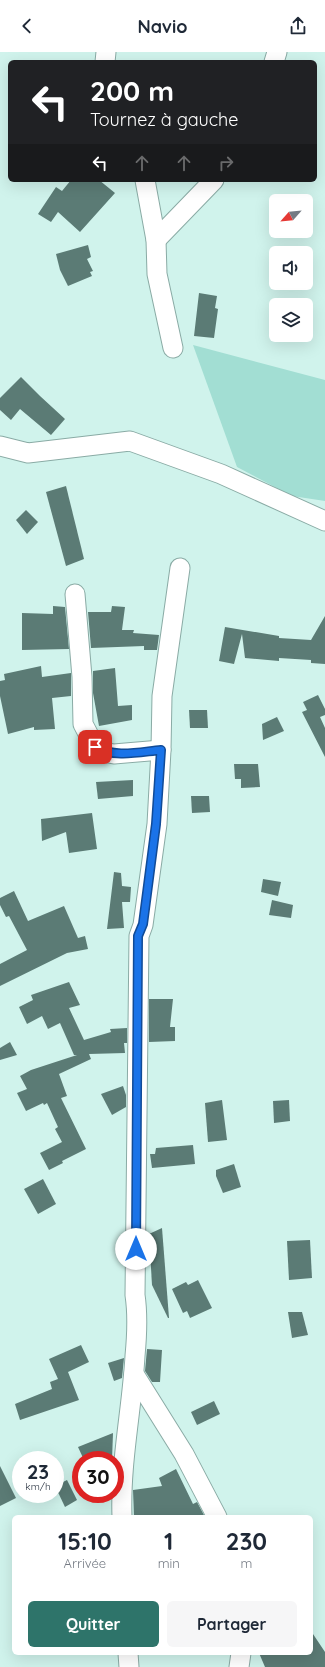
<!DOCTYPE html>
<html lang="fr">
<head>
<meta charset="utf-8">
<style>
  :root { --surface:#fff; --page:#f6f6f7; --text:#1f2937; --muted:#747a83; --accent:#2e746a }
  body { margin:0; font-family:Quicksand,sans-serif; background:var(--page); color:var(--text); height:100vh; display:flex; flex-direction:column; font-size:15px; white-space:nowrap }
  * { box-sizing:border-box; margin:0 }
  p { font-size:13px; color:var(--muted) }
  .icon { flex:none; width:22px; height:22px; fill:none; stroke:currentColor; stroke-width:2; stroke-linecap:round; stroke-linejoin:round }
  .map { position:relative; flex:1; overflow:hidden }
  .panel { position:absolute; left:12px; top:1463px; width:301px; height:140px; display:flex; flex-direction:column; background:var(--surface); border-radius:6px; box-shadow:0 4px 16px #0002 }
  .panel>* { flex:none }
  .top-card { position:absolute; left:8px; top:8px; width:309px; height:122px; border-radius:6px; box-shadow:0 4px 16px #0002; background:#202124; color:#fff; overflow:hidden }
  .needle { width:26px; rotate:243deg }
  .buttons { position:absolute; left:269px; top:142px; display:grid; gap:8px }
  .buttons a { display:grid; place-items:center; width:44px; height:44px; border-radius:6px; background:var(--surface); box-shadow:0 4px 16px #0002; font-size:20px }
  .speed { position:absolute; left:12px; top:1399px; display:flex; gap:8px; font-size:20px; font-weight:700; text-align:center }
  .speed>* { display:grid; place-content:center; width:52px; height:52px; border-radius:50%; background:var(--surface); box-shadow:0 4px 16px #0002; line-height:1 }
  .speed small { font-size:10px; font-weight:400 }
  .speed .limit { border:6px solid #d22; background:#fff; color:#111 }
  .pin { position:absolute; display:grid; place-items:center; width:34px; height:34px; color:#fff; margin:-17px; border-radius:8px; box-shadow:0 2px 6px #0006 }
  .me { position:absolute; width:44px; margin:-22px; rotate:0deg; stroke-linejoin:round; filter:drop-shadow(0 0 3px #0008) }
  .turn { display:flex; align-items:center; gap:14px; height:84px; padding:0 16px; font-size:18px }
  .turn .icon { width:52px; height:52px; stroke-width:2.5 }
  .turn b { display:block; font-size:28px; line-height:34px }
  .lanes { display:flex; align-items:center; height:38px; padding:0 16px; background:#0003; justify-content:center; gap:20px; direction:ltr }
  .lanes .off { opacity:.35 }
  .eta { display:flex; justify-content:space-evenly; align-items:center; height:68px; text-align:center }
  .eta b { font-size:24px; font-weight:800; line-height:28px }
  .primary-button { display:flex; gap:8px; margin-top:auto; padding:8px 16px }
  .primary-button a { flex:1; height:46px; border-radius:6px; background:var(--accent); color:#fff; font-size:16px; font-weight:800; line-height:46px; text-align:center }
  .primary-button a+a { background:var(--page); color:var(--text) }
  header { display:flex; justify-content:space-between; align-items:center; height:52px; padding:0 16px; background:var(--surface); font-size:18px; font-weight:800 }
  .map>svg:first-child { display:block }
  .green { fill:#a2ded3 }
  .building { fill:#5b7b75 }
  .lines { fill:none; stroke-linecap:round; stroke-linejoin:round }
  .minor-casing { stroke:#8aaba5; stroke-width:21 }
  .minor { stroke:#fff; stroke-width:19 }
  .route-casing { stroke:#114b97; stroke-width:10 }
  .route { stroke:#1a73e8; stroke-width:7 }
</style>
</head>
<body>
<header><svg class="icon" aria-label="back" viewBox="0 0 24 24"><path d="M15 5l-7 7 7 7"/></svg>Navio<svg class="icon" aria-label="share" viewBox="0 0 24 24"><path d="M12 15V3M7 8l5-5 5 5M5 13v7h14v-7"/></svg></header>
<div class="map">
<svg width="325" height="1615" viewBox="0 0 325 1615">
  <rect width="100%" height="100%" fill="#d0f3ec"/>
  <path class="green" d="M193 293 325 328V449L292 444 237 415Z"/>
  <g class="building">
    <path d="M71 128H99L115 141 80 180 58 160 51 170 38 162 56 135 62 139Z"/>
    <path d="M88 193 91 205 87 207 93 219 90 220 92 224 68 234 60 218 56 202Z"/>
    <path d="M199 241 217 244 215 256 218 257 214 286 194 284Z"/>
    <path d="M21 325 40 344 65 367 51 383 20 357 11 368 0 358V346Z"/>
    <path d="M66 434 84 507 66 514 46 440Z"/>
    <path d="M26 458 38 470 27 482 16 468Z"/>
    <path d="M53 554 65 555 69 597 22 598V561L53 562Z"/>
    <path d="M112 554 125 555 122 578H134L133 581 159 583 157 598H144V594L91 596 88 560H111Z"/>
    <path d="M325 564V612L311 611V608L279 606V609L245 606 242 582 234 612 219 609 225 575 279 584V586L311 588Z"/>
    <path d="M41 614 42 625 71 621V644L52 646 55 677 34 678V675L8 682 0 644V629L5 628 4 622Z"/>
    <path d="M115 616 118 654 132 653V668L99 674 93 641V619Z"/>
    <path d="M318 643 325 657V663L320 665 325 676V705L302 660 307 658 303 650Z"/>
    <path d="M189 658H207L208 676H190Z"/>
    <path d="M277 665 284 679 263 688 262 672Z"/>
    <path d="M234 712H258L260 735 241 736V727H235Z"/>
    <path d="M133 728V744L98 747 96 730Z"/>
    <path d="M191 744H209L210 760 192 761Z"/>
    <path d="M92 761 97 797 69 801 66 780 42 789 41 767Z"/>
    <path d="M114 820 121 821 122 834 131 835 130 850H122L124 876 107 877Z"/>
    <path d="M263 827 281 830 278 844 261 840Z"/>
    <path d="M14 839 28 869 64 854 78 886 85 884 88 897 67 901 0 934V912L27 898 9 864 6 865 0 853V846Z"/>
    <path d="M272 848 293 853 291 866 269 863Z"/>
    <path d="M69 930 80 953 69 956 84 988 111 980 110 977 127 976V991H124L125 1001 89 1002 91 1007 59 1022 67 1044 61 1046 86 1097 62 1109 63 1111 49 1118 40 1101 62 1090 55 1077 58 1075 47 1051 44 1053 43 1051 26 1059 17 1041 27 1037 20 1024 31 1018 77 1003H74L60 971 48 977 42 964 27 972 19 955 33 948 31 943Z"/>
    <path d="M149 947H173L170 975H175V989L149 990Z"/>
    <path d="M10 990 17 1003 0 1008V996Z"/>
    <path d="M123 1034 126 1043V1055L112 1063 101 1042Z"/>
    <path d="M222 1048 227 1088 208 1090 205 1051Z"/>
    <path d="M289 1048 290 1069 274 1071 273 1049Z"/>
    <path d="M193 1093 195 1112 152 1116 150 1102H155L156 1096Z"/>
    <path d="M234 1112 241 1135 223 1141 216 1124V1118Z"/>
    <path d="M43 1127 56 1152 38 1162 24 1137Z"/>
    <path d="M162 1176 169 1266H168L152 1233 149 1182Z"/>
    <path d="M310 1188 312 1226 289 1228 287 1189Z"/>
    <path d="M198 1228 212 1256 190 1266 187 1259 183 1261 172 1237 186 1230 188 1233Z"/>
    <path d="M288 1260H302L308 1283 292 1286Z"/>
    <path d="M81 1293 89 1310 68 1320 79 1348 20 1368 15 1352 52 1337 50 1330 58 1327 49 1307Z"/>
    <path d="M147 1297 162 1298 160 1330H152L145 1319Z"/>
    <path d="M124 1306 122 1326 114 1329 108 1311Z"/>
    <path d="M214 1349 220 1362 197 1373 191 1360Z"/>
    <path d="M113 1381 112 1408H84L78 1395Z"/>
    <path d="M0 1414 16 1446 0 1454Z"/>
    <path d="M176 1417 193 1452 197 1450 205 1465H134L133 1438 162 1434 159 1426Z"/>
    <path d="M67 1428 77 1448 65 1455 55 1434Z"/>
    <path d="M311 1579 325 1600V1615H265L259 1601H311Z"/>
  </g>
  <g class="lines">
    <g class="minor-casing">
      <g id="minor">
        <path d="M105 10 106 0"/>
        <path d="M274 10 277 0"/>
        <path d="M145 128 156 188 157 222 173 296"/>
        <path d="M156 188 214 128"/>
        <path d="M0 394 28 401 130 389 221 422 325 469"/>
        <path d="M75 542 82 625 83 672 95 695 103 700 114 702 161 698"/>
        <path d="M134 1322 184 1402 217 1465"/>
        <path d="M122 1465C120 1411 132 1357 135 1304 137 1283 138 1263 135 1243L139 884 143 873 157 772 161 698 162 644 180 516"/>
        <path d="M128 1601 129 1615"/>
        <path d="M239 1615 241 1601"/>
      </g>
    </g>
    <use href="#minor" class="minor"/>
  </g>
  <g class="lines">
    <g class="route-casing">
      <path id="route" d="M95 695C115 706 139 700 161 698L156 772 143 872 138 884 136 1197"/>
    </g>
    <use href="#route" class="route"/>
  </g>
</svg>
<div class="buttons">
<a><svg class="needle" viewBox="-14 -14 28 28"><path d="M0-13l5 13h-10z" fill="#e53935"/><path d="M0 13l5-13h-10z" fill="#747a83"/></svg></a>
<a><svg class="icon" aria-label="sound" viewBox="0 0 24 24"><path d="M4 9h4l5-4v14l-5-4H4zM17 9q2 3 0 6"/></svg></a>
<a><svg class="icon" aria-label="layers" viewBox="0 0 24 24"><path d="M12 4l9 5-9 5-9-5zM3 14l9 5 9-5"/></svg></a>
</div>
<div class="speed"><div>23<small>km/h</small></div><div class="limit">30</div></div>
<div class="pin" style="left:95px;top:695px;background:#d93025"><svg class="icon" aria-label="arrive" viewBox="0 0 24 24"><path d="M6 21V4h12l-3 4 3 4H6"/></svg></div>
<svg class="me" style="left:136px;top:1197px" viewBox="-20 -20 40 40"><circle r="19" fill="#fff"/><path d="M0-13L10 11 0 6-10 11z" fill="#1a73e8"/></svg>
<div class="top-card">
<div class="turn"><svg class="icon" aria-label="left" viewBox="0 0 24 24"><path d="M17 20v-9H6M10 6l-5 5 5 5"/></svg><div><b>200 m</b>Tournez à gauche</div></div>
<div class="lanes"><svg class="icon" aria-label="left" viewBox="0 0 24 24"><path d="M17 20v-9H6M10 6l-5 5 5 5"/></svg><svg class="icon off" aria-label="ahead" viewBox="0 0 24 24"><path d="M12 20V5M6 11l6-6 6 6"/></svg><svg class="icon off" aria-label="ahead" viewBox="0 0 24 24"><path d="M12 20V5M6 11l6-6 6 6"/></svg><svg class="icon off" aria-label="right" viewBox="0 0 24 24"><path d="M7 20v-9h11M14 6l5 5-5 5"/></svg></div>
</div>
<section class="panel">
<div class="eta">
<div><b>15:10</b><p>Arrivée</p></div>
<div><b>1</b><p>min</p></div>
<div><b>230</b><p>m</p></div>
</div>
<div class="primary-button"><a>Quitter</a><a>Partager</a></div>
</section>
</div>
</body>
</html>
